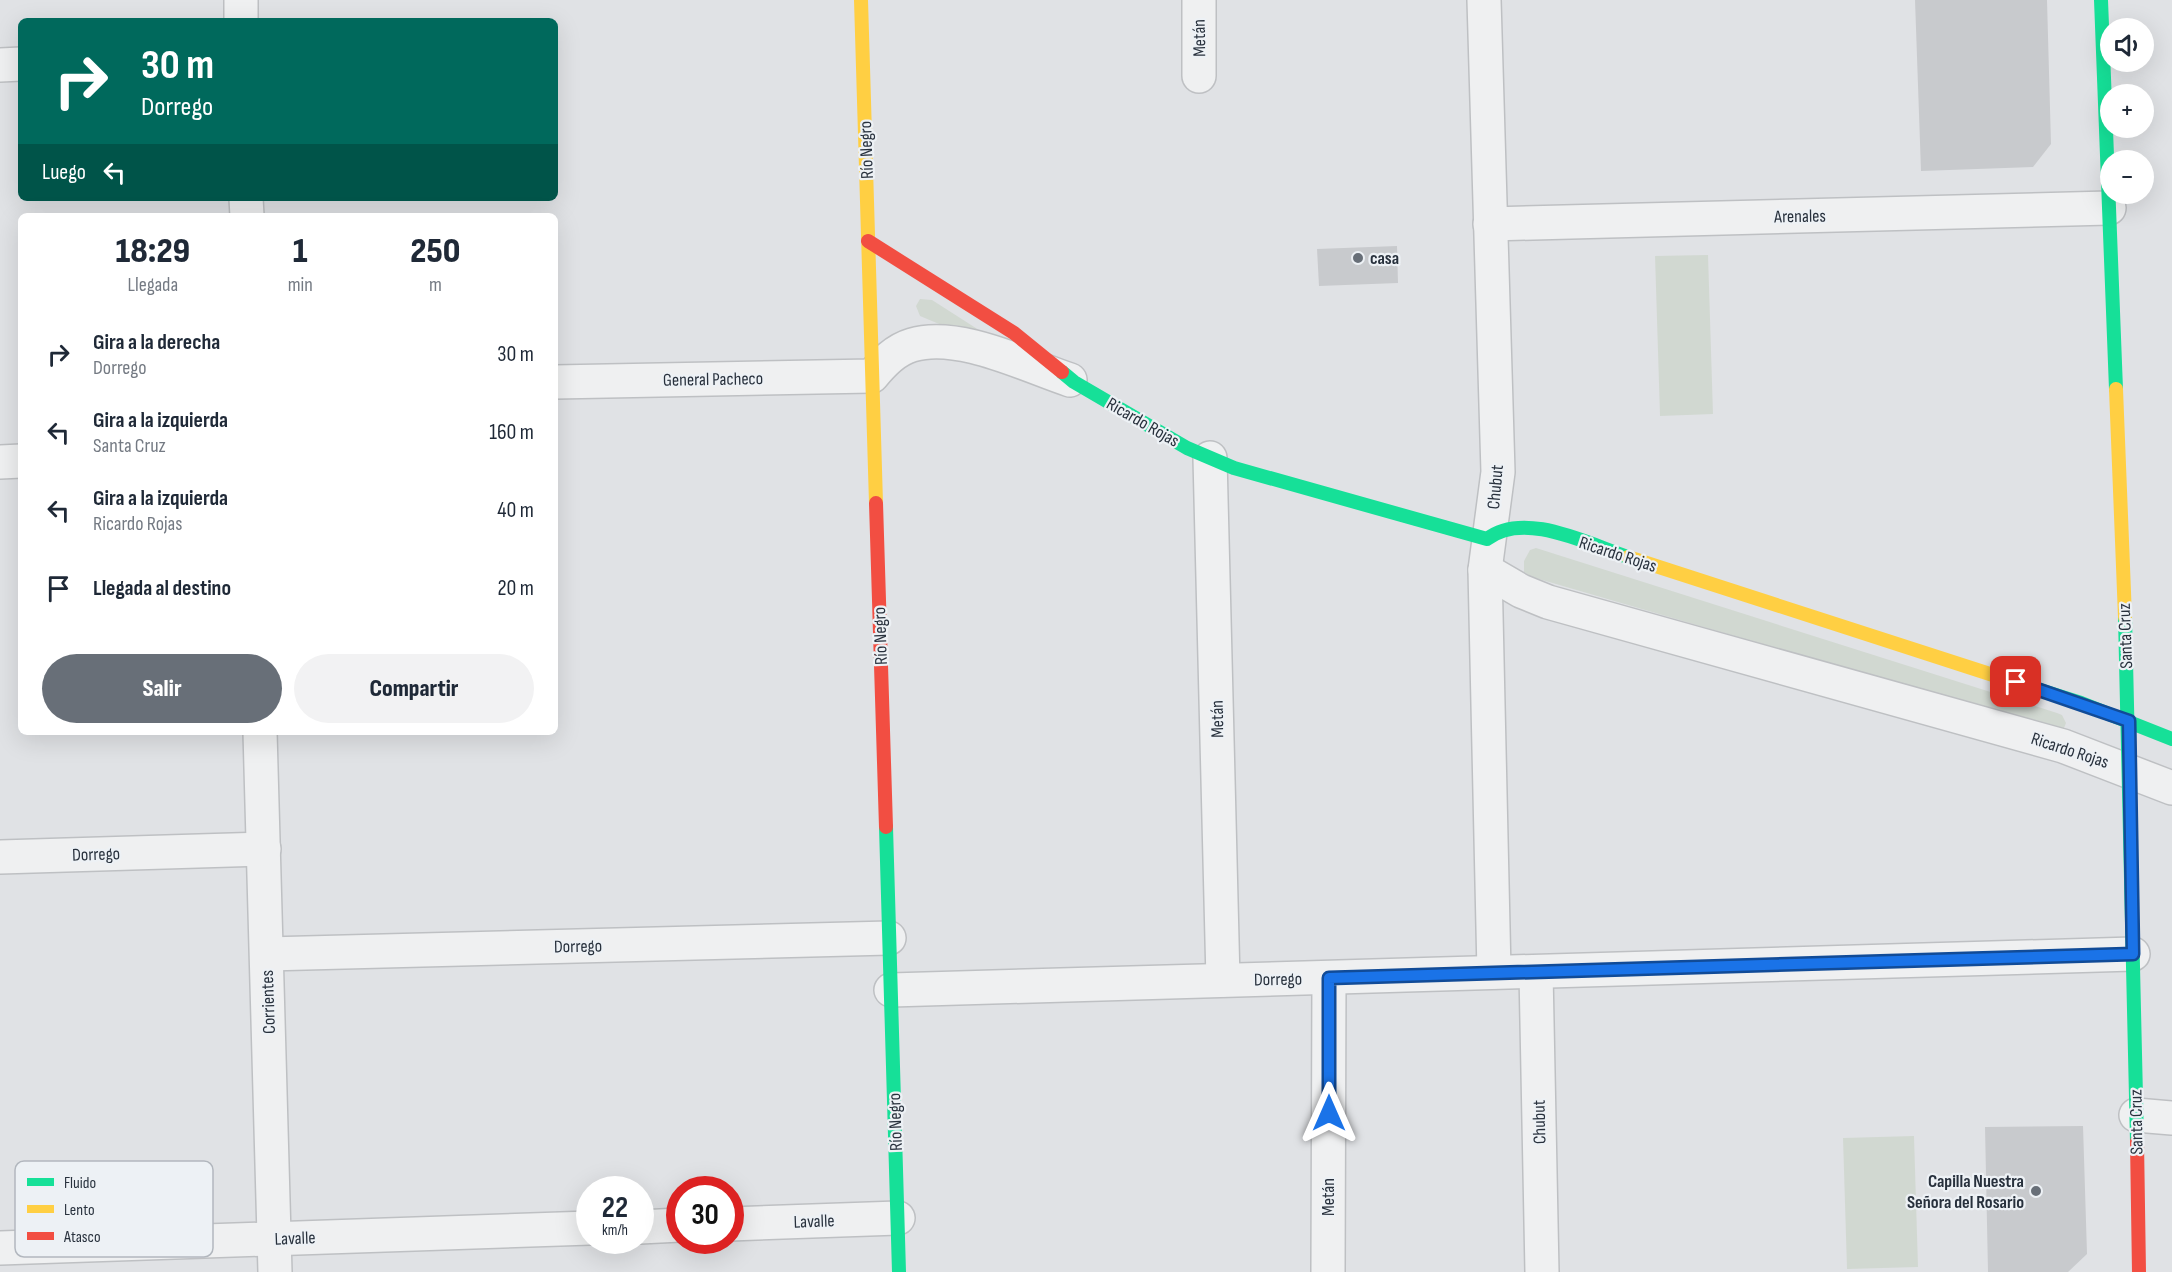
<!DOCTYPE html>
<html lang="es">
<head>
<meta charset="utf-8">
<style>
  :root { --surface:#fff; --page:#f2f2f3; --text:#1f2937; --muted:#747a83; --accent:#686f78 }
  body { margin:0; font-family:"Sofia Sans Condensed",sans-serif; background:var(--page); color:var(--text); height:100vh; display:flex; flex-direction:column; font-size:22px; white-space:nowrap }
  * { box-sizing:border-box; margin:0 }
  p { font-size:20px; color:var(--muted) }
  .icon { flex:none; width:33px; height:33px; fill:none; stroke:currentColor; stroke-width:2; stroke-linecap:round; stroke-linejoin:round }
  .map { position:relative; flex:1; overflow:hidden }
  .sheet { position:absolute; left:18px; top:213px; width:540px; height:522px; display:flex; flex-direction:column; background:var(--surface); border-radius:9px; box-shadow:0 6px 24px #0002 }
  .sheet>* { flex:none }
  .guide { position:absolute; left:18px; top:18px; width:540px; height:183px; border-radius:9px; box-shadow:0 6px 24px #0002; background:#00695c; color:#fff; overflow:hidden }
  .buttons { position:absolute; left:2100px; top:18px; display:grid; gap:12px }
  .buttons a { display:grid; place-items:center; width:54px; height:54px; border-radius:50%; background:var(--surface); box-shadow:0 6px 24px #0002; font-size:30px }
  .speed { position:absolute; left:576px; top:1176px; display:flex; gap:12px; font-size:30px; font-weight:700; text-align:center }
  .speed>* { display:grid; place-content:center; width:78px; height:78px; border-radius:50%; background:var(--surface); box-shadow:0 6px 24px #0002; line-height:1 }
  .speed small { font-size:15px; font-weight:400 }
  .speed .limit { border:9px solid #d22; background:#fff; color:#111 }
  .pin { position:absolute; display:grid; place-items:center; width:51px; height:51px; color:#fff; margin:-26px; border-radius:12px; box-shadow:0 3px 9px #0006 }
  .me { position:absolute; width:66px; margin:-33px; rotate:0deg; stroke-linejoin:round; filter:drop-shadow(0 0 4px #0008) }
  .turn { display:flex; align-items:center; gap:21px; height:126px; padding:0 24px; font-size:27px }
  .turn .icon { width:78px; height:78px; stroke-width:2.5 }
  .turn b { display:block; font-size:42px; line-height:51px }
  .then { display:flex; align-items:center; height:57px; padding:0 24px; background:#0003; gap:12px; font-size:22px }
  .eta { display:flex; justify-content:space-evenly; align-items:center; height:102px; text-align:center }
  .eta b { font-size:36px; font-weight:800; line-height:42px }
  .button { display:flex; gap:12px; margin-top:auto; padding:12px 24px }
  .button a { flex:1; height:69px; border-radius:36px; background:var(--accent); color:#fff; font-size:24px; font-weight:800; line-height:69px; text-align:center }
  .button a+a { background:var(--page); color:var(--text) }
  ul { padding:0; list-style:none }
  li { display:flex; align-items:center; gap:18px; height:78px; padding:0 24px }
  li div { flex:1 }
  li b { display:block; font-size:22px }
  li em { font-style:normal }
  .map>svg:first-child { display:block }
  .green { fill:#d1d8d1 }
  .building { fill:#c8cacd }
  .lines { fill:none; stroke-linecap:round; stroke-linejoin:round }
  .street-casing { stroke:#bec0c3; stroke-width:36 }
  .street { stroke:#eff0f1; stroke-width:33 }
  .fast { stroke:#16e098; stroke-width:14 }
  .slow { stroke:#ffcf43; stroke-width:14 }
  .jam { stroke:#f24e42; stroke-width:14 }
  .route-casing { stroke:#114b97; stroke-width:15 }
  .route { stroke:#1a73e8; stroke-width:10 }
  .poi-dot { fill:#686f78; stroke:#edf1f5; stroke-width:2 }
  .labels { text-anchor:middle; stroke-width:4.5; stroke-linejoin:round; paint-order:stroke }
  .street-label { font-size:18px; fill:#28313d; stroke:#edf1f5 }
  .poi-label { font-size:18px; font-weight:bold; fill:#28313d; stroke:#edf1f5; text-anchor:start }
  .key { fill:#edf1f5; stroke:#b2b7be; stroke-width:1.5 }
  .key-label { font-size:16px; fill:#28313d }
</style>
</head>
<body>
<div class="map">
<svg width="2172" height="1272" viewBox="0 0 2172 1272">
  <rect width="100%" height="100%" fill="#e0e2e5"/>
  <g class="green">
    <path d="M1708 255 1713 414 1660 416 1655 256Z"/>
    <path d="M920 299 932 300 982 332 975 339 920 316 916 306Z"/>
    <path d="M1536 548 2057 713 2062 715 2066 723 2064 728 2054 729 1532 577 1524 572V561L1530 550Z"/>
    <path d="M1914 1136 1918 1267 1847 1269 1843 1138Z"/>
  </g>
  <g class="building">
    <path d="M1915 0H2047L2051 144 2033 167 1921 171Z"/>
    <path d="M1397 246 1398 283 1319 286 1317 249Z"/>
    <path d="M2083 1126 2087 1254 2068 1272H1988L1985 1127Z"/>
  </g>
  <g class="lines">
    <g class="street-casing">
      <g id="street">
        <path d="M241 0V21"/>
        <path d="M1199 0V76"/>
        <path d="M1484 0 1498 472 1485 570 1494 972"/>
        <path d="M0 65 21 64"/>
        <path d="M246 198 247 216"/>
        <path d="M1490 224 2109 208"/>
        <path d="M555 382 872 376C883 363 895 350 912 345 958 331 1025 365 1070 380"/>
        <path d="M1210 458 1223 980"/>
        <path d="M0 462 21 461"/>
        <path d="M1485 570 1521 591 1548 602 2063 746 2172 788"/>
        <path d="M260 732 275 1272"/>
        <path d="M0 857 264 849"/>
        <path d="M267 954 889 938"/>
        <path d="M1536 972 1542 1272"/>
        <path d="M891 990 2133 954"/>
        <path d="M2136 1115 2172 1118"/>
        <path d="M730 1224 898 1218"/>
        <path d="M640 1227 680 1225"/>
        <path d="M0 1248 590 1228"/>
        <path d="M1328 1272 1329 978"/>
      </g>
    </g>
    <use href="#street" class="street"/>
    <g class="fast">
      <path d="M2101 0 2116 389"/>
      <path d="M1062 372 1074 382 1187 448 1234 468 1487 539C1524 510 1588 544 1628 557"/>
      <path d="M2125 617 2137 1141"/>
      <path d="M2030 687 2081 703 2172 739"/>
      <path d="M886 827 899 1272"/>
    </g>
    <g class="slow">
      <path d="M861 0 876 503"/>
      <path d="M2116 389 2125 617"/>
      <path d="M1628 557 2030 687"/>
    </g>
    <g class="jam">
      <path d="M868 241 1014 333 1062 372"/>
      <path d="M876 503 886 827"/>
      <path d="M2137 1141 2139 1272"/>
    </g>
  </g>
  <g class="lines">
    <g class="route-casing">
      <path id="route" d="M1329 1113V978L2133 954 2129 721 2016 682"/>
    </g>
    <use href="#route" class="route"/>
  </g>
  <g class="poi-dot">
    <circle cx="1358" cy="258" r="6"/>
    <circle cx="2036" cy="1191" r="6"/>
  </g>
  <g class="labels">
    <g class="street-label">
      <text transform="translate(1199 38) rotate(-91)" y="6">Metán</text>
      <text transform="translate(866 150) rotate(-92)" y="6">Río Negro</text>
      <text transform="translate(1800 216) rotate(-1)" y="6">Arenales</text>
      <text transform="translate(713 379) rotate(-1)" y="6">General Pacheco</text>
      <text transform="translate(1143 422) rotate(30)" y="6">Ricardo Rojas</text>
      <text transform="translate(1495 487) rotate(-85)" y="6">Chubut</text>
      <text transform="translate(1618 554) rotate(18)" y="6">Ricardo Rojas</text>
      <text transform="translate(880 636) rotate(-92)" y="6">Río Negro</text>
      <text transform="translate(2125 636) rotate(-92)" y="6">Santa Cruz</text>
      <text transform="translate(1217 719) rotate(-91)" y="6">Metán</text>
      <text transform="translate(2070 750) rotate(18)" y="6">Ricardo Rojas</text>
      <text transform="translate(96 854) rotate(-2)" y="6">Dorrego</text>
      <text transform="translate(578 946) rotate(-1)" y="6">Dorrego</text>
      <text transform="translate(1278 979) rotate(-1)" y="6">Dorrego</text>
      <text transform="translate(268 1002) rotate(-92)" y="6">Corrientes</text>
      <text transform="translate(895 1122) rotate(-92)" y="6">Río Negro</text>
      <text transform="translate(1539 1122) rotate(-91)" y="6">Chubut</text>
      <text transform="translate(2136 1122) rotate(-91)" y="6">Santa Cruz</text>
      <text transform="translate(1328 1197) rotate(-90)" y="6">Metán</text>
      <text transform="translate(814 1221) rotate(-2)" y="6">Lavalle</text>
      <text transform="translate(295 1238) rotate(-2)" y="6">Lavalle</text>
    </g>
    <g class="poi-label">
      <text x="1370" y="264">casa</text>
      <text x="2024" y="1187" text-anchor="end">Capilla Nuestra<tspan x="2024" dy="21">Señora del Rosario</tspan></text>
    </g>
  </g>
  <rect x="15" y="1161" width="198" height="96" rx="9" class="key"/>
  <rect x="27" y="1178" width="27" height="8" fill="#16e098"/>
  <rect x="27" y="1205" width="27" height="8" fill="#ffcf43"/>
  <rect x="27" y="1232" width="27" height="8" fill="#f24e42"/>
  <g class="key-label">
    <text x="64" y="1188">Fluido</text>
    <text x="64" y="1215">Lento</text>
    <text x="64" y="1242">Atasco</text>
  </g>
</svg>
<div class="buttons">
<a><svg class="icon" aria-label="sound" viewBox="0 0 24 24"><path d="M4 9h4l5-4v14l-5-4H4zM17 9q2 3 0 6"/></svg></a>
<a>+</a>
<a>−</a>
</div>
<div class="speed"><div>22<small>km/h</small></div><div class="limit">30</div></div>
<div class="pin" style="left:2016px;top:682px;background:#d93025"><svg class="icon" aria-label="arrive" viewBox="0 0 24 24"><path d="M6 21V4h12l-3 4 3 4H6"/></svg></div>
<svg class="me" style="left:1329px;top:1113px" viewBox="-20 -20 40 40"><path d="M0-17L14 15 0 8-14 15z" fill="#1a73e8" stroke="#fff" stroke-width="4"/></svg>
<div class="guide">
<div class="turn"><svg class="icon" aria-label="right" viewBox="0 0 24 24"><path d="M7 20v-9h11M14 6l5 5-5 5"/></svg><div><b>30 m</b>Dorrego</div></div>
<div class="then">Luego<svg class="icon" aria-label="left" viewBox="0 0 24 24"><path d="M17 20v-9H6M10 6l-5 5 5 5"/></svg></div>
</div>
<section class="sheet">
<div class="eta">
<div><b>18:29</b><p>Llegada</p></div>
<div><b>1</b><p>min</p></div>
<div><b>250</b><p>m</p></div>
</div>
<ul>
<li><svg class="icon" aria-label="right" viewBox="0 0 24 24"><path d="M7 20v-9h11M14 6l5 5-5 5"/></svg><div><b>Gira a la derecha</b><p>Dorrego</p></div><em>30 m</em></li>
<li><svg class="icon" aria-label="left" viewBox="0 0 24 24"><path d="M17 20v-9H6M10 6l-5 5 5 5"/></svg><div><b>Gira a la izquierda</b><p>Santa Cruz</p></div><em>160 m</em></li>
<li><svg class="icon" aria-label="left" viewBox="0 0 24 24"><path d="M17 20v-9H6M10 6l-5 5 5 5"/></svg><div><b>Gira a la izquierda</b><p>Ricardo Rojas</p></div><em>40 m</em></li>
<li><svg class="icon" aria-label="arrive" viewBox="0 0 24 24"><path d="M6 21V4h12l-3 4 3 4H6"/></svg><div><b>Llegada al destino</b></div><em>20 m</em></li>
</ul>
<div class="button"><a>Salir</a><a>Compartir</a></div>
</section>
</div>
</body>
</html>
